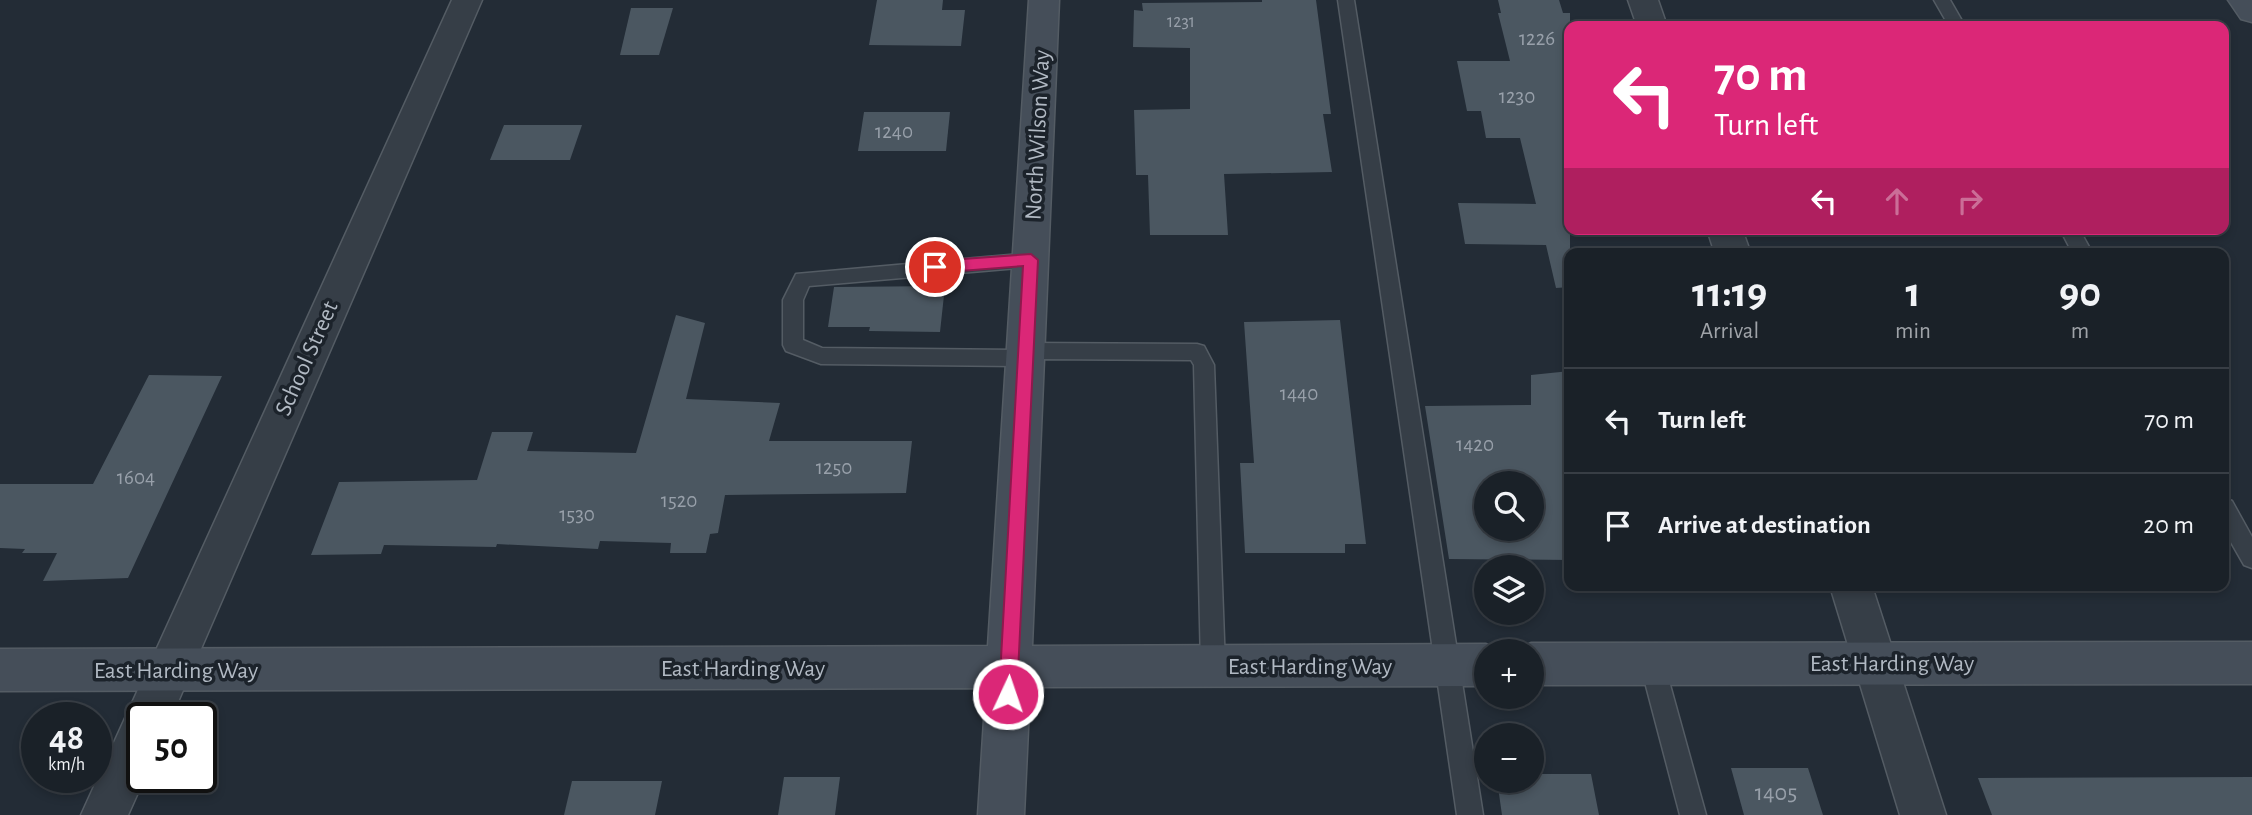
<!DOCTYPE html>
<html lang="en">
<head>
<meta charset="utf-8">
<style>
  :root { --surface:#1a2128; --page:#272e34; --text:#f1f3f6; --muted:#9fa3a8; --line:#383e45 }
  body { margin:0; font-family:"Alegreya Sans",sans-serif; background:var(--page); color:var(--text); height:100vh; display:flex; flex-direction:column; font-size:26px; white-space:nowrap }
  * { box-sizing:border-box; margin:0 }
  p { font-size:23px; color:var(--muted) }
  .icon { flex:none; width:38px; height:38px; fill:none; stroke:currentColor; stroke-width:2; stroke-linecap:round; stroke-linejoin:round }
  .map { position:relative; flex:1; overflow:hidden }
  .panel { position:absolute; left:1564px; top:248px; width:665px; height:343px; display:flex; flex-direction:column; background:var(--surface); border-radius:14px; box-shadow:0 4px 10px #0003,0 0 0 2px var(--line) }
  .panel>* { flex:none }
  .top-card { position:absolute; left:1564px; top:21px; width:665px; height:214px; border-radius:14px; box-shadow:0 4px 10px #0003,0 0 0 2px var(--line); background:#db2777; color:#fff; overflow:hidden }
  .buttons { position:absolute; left:1474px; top:471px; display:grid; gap:14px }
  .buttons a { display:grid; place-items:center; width:70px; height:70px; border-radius:50%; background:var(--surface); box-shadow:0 4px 10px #0003,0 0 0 2px var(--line); font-size:35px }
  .speed { position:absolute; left:21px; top:702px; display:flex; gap:14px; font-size:35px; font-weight:700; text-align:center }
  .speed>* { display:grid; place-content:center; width:91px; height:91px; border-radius:50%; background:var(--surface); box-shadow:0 4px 10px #0003,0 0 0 2px var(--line); line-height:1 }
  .speed small { font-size:18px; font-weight:400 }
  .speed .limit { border:4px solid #111; border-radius:10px; background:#fff; color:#111 }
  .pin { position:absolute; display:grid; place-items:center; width:60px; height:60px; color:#fff; margin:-30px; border:4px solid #fff; border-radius:50%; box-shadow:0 2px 7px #0007 }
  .me { position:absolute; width:77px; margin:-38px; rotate:3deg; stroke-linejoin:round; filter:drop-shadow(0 0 5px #0008) }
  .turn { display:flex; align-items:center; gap:24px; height:147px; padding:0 35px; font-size:32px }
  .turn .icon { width:91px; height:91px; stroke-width:2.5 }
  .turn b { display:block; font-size:49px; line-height:60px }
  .lanes { display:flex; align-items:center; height:66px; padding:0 35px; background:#0003; justify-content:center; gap:35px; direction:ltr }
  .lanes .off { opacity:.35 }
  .eta { display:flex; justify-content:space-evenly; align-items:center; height:119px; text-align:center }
  .eta b { font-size:42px; font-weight:700; line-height:49px }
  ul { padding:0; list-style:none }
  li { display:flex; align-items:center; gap:21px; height:105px; padding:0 35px; border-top:2px solid var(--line) }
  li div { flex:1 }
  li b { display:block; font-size:26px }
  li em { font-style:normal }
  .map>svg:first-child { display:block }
  .building { fill:#4b5761; fill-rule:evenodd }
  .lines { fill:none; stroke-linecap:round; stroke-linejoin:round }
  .lane-casing { stroke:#545c64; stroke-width:3 }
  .street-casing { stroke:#545c64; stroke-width:3 }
  .secondary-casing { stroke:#545c64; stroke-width:3 }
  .lane { fill:#363e47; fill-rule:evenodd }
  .street { fill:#363e47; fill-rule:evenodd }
  .secondary { fill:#454e59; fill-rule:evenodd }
  .route { fill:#db2777; stroke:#8e194d; stroke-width:2 }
  .labels { text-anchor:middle; stroke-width:7; stroke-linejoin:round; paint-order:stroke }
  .far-number-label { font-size:18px; fill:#98a0aa }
  .number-label { font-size:21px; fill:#98a0aa }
  .street-label { font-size:24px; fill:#b1b9c3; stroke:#1c232b }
  .near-number-label { font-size:24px; fill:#98a0aa }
</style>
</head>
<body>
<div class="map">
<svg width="2252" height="815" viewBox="0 0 2252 815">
  <rect width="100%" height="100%" fill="#232c36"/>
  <g class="building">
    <path d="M877 0H943L942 10H965L961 46 869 45Z"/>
    <path d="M1262 0H1316L1331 114H1323L1332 172 1224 174 1228 235H1150L1148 175H1136L1134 110 1190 109V48L1133 47 1134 10 1143 11 1142 3 1262 2Z"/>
    <path d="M1498 0H1559L1563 13H1570V287L1556 288 1546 245 1465 244 1458 203 1536 204 1520 138H1486L1481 111H1467L1457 61H1510L1498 13H1501Z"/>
    <path d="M631 8H673L659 55H620Z"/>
    <path d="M864 112H950L946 151H858Z"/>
    <path d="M504 125H582L570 160H490Z"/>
    <path d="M945 286 940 332 869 331 870 327H828L834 287Z"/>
    <path d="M676 315 705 323 686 399 780 403 769 441H912L906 493 725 495 718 533 710 534 706 553H670L671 543 600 541 598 549 497 544 496 547 384 545 381 554 311 555 339 482 477 480 492 432H533L527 451 636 453Z"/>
    <path d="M1340 320 1366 544H1345V553H1245L1240 463H1254L1244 322Z"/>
    <path d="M1570 371V560L1449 559 1425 406 1531 405V375ZM1486 483H1531V528H1486Z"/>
    <path d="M149 375 222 376 128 578 43 581 57 553H22L25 549 0 548V484H93Z"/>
    <path d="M1731 768H1808L1823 815H1744Z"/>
    <path d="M1531 774H1591L1599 815H1502L1497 780H1531Z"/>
    <path d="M784 777H840L835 815H778Z"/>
    <path d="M2252 777V815H1992L1978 778Z"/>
    <path d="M572 781H662L655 815H564Z"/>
  </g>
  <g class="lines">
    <g class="lane-casing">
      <g id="lane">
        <path d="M1338 0H1354L1483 815H1457Z"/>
        <path d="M1934 0H1950L1965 26H1949Z"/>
        <path d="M2060 229H2079L2093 254H2073Z"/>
        <path d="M1031 253 1038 255 1041 260 1038 265 1031 267 809 286 803 300V340L822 348 1017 350 1019 345 1026 343 1197 344 1204 346 1214 365 1225 666 1221 674 1213 677 1205 674 1201 666 1194 365 1191 360 1036 359 1033 364 1026 366 821 364 786 351 783 345V300L796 274Z"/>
        <path d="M2224 498 2232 501 2252 537V568L2244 565 2224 530Z"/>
        <path d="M1652 652 1660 655 1664 663 1706 815H1680L1640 663 1644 655Z"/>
      </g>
    </g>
    <g class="street-casing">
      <g id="street">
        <path d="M452 0H482L171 718H142V777H145L128 815H81Z"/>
        <path d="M1628 0H1658L1667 26H1637Z"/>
        <path d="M1707 229H1742L1751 254H1715Z"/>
        <path d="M1830 586H1872L1946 815H1900Z"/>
      </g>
    </g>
    <g class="secondary-casing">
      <g id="secondary">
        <path d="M1029 0H1059L1032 646 1486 644 1502 651H1486V686L1030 687 1024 815H978L986 688 0 691V649L988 646Z"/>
        <path d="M2228 0H2252V22L2241 19Z"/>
        <path d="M2252 642V684L1531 685V651H1515L1531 643Z"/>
      </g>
    </g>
    <use href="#lane" class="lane"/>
    <use href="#street" class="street"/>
    <use href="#secondary" class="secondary"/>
  </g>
  <path class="route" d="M1031 254 1038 260 1017 694 1015 700 1008 703 1002 700 999 694 1023 266 935 273 928 267 935 261Z"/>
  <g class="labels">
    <g class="far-number-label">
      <text x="1181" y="27">1231</text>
    </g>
    <g class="number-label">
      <text x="1537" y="45">1226</text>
      <text x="1517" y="103">1230</text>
      <text x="894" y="138">1240</text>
      <text x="1299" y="400">1440</text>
      <text x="1475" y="451">1420</text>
      <text x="834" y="474">1250</text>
      <text x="136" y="484">1604</text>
      <text x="679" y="507">1520</text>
      <text x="577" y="521">1530</text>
    </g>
    <g class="street-label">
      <text transform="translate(1037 135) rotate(-87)" y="8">North Wilson Way</text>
      <text transform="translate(306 358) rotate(-66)" y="8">School Street</text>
      <text x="1892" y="671">East Harding Way</text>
      <text x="1310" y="674">East Harding Way</text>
      <text x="743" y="676">East Harding Way</text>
      <text x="176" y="678">East Harding Way</text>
    </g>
    <g class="near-number-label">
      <text x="1776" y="800">1405</text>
    </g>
  </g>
</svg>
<div class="buttons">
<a><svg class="icon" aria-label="search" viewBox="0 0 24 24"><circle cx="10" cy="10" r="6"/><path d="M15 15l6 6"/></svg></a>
<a><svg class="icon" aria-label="layers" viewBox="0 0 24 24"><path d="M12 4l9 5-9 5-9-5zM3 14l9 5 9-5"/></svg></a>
<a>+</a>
<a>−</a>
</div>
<div class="speed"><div>48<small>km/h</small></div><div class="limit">50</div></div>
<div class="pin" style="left:935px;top:267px;background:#d93025"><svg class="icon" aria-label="arrive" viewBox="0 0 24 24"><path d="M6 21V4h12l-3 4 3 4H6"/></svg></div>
<svg class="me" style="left:1008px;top:694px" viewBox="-20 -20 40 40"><circle r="17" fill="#db2777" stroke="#fff" stroke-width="3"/><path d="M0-11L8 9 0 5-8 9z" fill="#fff"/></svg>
<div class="top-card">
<div class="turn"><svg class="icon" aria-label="left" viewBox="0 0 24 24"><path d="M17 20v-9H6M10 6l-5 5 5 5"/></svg><div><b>70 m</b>Turn left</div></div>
<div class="lanes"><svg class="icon" aria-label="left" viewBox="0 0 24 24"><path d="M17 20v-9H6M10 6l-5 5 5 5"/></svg><svg class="icon off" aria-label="ahead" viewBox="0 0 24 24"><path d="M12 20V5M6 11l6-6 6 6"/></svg><svg class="icon off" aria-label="right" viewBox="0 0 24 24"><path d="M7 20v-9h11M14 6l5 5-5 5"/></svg></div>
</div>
<section class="panel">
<div class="eta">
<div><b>11:19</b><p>Arrival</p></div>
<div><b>1</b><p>min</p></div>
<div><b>90</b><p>m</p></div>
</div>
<ul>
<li><svg class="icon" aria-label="left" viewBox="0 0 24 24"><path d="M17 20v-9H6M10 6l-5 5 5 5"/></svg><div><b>Turn left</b></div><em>70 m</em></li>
<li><svg class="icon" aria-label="arrive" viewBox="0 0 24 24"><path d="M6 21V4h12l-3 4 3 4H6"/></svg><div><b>Arrive at destination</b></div><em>20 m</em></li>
</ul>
</section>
</div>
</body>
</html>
